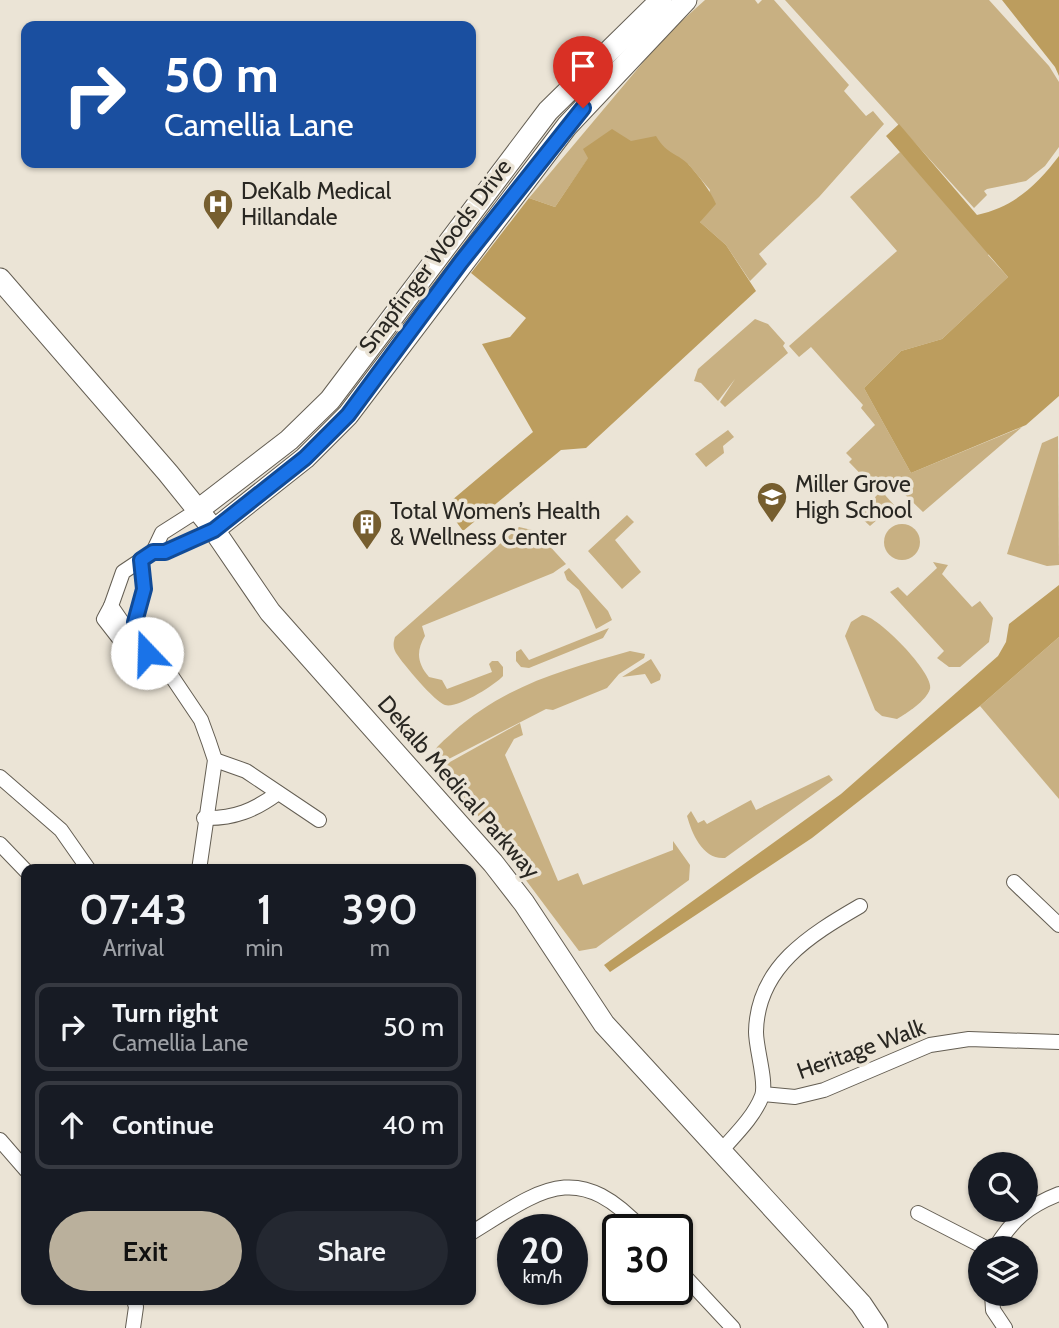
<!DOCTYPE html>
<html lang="en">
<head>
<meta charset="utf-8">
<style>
  :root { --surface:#171b24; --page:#242831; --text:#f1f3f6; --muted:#9ea1a6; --line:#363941; --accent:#bab09c }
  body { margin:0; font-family:Cabin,sans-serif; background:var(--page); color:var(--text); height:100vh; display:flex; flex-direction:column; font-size:26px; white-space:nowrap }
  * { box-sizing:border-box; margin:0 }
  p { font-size:23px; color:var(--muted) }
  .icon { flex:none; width:38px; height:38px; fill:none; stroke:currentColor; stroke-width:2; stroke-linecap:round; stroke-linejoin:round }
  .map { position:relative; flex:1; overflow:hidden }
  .details { position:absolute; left:21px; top:864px; width:455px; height:441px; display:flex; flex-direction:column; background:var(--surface); border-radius:14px; box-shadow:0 2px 5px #0004 }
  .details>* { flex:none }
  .guide { position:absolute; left:21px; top:21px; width:455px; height:147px; border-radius:14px; box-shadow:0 2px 5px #0004; background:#1a4fa0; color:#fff; overflow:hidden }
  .tools { position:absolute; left:968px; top:1152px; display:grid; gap:14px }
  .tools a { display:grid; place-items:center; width:70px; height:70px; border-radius:50%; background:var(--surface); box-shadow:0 2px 5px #0004; font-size:35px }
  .speed { position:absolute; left:497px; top:1214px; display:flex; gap:14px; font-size:35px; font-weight:700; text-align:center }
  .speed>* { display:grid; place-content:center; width:91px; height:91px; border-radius:50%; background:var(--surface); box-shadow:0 2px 5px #0004; line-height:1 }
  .speed small { font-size:18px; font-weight:400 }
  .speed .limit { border:4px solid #111; border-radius:10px; background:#fff; color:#111 }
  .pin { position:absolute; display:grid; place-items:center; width:60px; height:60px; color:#fff; margin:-72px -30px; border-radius:50% 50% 50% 0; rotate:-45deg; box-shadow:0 0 7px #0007 }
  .pin .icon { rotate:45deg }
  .me { position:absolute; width:77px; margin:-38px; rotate:339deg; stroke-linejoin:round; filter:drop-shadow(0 0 5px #0008) }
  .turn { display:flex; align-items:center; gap:24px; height:147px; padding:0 28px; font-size:32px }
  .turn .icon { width:91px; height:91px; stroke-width:2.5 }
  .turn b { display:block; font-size:49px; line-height:60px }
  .eta { display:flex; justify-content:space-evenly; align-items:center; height:119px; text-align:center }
  .eta b { font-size:42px; font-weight:600; line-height:49px }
  .action { display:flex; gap:14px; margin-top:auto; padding:14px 28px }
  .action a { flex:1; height:80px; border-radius:42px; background:var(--accent); color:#111; font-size:28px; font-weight:600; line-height:80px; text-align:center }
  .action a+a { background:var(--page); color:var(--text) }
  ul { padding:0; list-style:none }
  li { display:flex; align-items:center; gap:21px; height:88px; margin:0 14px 10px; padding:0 14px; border:4px solid var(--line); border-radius:14px }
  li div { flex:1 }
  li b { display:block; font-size:26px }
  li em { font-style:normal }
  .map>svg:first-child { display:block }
  .green { fill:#c8b082 }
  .forest { fill:#bc9d5e }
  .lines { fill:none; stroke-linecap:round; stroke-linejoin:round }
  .street-casing { stroke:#645e53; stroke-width:16 }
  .secondary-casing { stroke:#645e53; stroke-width:23 }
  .street { stroke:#fff; stroke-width:14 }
  .secondary { stroke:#fff; stroke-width:21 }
  .route-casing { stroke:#114b97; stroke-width:18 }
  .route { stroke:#1a73e8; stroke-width:12 }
  .labels { text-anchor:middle; stroke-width:7; stroke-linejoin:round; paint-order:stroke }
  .poi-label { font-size:23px; fill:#292722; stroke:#ebe4d6; text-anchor:start }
  .street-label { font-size:23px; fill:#292722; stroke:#ebe4d6 }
</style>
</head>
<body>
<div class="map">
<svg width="1059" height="1328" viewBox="0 0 1059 1328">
  <rect width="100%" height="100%" fill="#ebe4d6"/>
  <g class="green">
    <path d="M705 0H755L758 4 762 0H774L849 85 844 91 866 116 873 111 884 124 819 197 759 254 767 264 750 281 726 245 700 222 710 190 689 165 665 150 589 157 555 207 529 198 666 35Z"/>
    <path d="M785 0H989L1049 66 1059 82V147L1045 166 1026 181 987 189 984 191 987 195 974 208Z"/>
    <path d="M900 152 991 252 988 255 1008 277 942 339 901 351 864 388 911 473 1022 427 923 512 895 485 885 495 894 505 870 526 858 515 879 493 849 462 852 459 846 453 875 425 861 408 863 405 811 347 799 357 789 346 897 251 850 197Z"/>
    <path d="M755 319 768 324 785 343 783 346 788 353 725 407 720 402 735 379 718 401 701 383 694 381 698 369Z"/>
    <path d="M728 430 734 437 723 446 724 453 706 467 695 454Z"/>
    <path d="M1058 436 1059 565 1047 566 1007 554 1042 443Z"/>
    <path d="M627 515 634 522 615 540 641 572 622 589 588 551Z"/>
    <circle cx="902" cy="542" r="18"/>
    <path d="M519 527 536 531 566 564 553 573 422 626 425 636C416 651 417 663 429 677L442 680 447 689 492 672 489 664 492 661H498L503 667V676C495 685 457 709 445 705 435 702 403 664 396 653 393 648 393 643 395 637Z"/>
    <path d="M933 562 948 565 942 574 972 607 980 601 993 618 989 642 960 667H949L937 658 944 651 890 592 898 587 907 596 937 568Z"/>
    <path d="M569 568 608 611 612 620 596 629 579 590 567 580 564 572Z"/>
    <path d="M862 615C877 615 934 673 930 689 926 701 907 713 897 719L882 716 875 710 845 636 851 622Z"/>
    <path d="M609 628 603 638 529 668 521 667 516 661V652L521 649 529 660Z"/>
    <path d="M1059 637V799L980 706Z"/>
    <path d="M630 651 645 654 644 658 619 674 607 688 553 710 546 709 439 764 432 757C435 746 445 740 453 732 506 685 563 670 630 651Z"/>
    <path d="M651 659 661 675 660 680 651 684 645 674 622 677Z"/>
    <path d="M520 723 523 735 514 739 505 755 558 881 578 873 583 885 673 850V841L690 865 689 880 596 948 579 951 441 767Z"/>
    <path d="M829 775 833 780 725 858C703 860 692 834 687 816L691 811 698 823 704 820 707 824 751 800 756 810Z"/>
  </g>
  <g class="forest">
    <path d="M1002 0H1059V76L1055 67Z"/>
    <path d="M899 124 977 215C1014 207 1037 185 1059 156V396L1026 425 911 473 864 388 901 351 942 339 1008 277 886 136Z"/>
    <path d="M612 129 631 141 656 136C668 156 677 152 690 166 700 178 710 190 716 204L700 222 726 245 756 291 586 448 561 450 463 531 445 506 533 432 482 344 510 337 526 318 471 273 529 198 555 207 588 158 583 149Z"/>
    <path d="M1059 585V637L980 706 812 838 610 972 604 965 841 794 998 656 1006 642 1009 624Z"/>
  </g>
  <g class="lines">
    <g class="street-casing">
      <g id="street">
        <path d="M153 552 162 533 198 510"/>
        <path d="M140 560 144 589 135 622 150 643 147 653"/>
        <path d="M111 606 104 619 132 655 147 653"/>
        <path d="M215 760 246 771 319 820"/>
        <path d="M0 777 61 830 89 870"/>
        <path d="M204 818C234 819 255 810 278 793"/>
        <path d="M0 844 26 871"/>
        <path d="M199 870 215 760 209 742 201 720 164 665 140 648 111 606 123 572 153 552H165L214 530"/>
        <path d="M1014 882 1059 925"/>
        <path d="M763 1094 795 1097 824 1090 930 1045 969 1039 1059 1042"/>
        <path d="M0 1140 26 1170"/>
        <path d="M720 1152C735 1135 754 1117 762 1096 767 1082 756 1049 756 1032 757 967 810 935 860 906"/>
        <path d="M918 1213 986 1248"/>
        <path d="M471 1233C541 1190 576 1158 643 1230"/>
        <path d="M995 1248C1012 1220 1028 1206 1059 1194"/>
        <path d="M677 1268 733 1328"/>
        <path d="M992 1293 993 1310 1005 1328"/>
        <path d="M133 1328 136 1307 134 1300"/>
      </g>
    </g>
    <g class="secondary-casing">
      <g id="secondary">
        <path d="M0 279 168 473 214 530 270 612 493 863 524 903 604 1024 861 1304 877 1328"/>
        <path d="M198 510 289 440 330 400 548 111 661 0"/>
        <path d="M214 530 305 458 348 415 567 126 686 0"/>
      </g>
    </g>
    <use href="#street" class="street"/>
    <use href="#secondary" class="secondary"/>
  </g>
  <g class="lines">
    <g class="route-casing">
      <path id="route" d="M147 653 150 643 135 622 144 589 141 560 153 552H165L214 530 305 458 348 415 461 262 583 108"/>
    </g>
    <use href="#route" class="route"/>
  </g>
  <defs>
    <g id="hospital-pin" transform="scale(1.575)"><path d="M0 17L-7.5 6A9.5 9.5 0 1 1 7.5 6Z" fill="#765e2f" stroke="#ebe4d6"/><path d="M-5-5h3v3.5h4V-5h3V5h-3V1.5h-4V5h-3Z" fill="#fff"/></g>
    <g id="school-pin" transform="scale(1.575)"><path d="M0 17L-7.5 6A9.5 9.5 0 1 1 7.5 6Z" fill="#765e2f" stroke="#ebe4d6"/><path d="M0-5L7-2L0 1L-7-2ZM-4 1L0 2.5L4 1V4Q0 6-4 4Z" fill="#fff"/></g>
    <g id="building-pin" transform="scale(1.575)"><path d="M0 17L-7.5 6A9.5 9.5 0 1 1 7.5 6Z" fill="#765e2f" stroke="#ebe4d6"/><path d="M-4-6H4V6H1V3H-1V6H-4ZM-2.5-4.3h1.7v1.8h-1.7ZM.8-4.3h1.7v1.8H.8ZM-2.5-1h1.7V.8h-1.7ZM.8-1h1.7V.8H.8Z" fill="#fff"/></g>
  </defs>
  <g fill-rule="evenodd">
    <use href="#hospital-pin" x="218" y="204"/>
    <use href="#school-pin" x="772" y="497"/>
    <use href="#building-pin" x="367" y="524"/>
  </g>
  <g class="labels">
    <g class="poi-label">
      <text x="241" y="199">DeKalb Medical<tspan x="241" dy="26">Hillandale</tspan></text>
      <text x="795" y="492">Miller Grove<tspan x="795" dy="26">High School</tspan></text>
      <text x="390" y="519">Total Women’s Health<tspan x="390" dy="26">&amp; Wellness Center</tspan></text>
    </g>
    <g class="street-label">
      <text transform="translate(435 256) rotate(-53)" y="8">Snapfinger Woods Drive</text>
      <text transform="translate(459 787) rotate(49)" y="8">Dekalb Medical Parkway</text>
      <text transform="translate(861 1049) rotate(-20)" y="8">Heritage Walk</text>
    </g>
  </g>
</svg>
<div class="tools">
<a><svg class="icon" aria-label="search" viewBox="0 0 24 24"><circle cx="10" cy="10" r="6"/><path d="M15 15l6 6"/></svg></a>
<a><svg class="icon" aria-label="layers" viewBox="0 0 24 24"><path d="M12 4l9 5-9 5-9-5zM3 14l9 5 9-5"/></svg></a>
</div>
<div class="speed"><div>20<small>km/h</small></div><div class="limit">30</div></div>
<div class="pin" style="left:583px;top:108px;background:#d93025"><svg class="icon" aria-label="arrive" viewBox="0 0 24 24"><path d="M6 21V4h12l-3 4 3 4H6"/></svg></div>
<svg class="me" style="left:147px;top:653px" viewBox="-20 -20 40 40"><circle r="19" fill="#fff"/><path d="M0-13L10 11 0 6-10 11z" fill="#1a73e8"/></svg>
<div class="guide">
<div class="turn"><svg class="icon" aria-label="right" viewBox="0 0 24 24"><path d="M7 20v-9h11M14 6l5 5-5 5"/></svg><div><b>50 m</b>Camellia Lane</div></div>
</div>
<section class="details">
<div class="eta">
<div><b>07:43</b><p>Arrival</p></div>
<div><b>1</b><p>min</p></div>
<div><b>390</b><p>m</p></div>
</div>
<ul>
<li><svg class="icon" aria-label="right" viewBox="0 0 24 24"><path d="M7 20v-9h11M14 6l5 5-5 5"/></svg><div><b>Turn right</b><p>Camellia Lane</p></div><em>50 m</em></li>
<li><svg class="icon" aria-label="ahead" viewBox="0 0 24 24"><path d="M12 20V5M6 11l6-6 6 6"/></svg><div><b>Continue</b></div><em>40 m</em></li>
</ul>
<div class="action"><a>Exit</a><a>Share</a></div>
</section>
</div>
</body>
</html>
